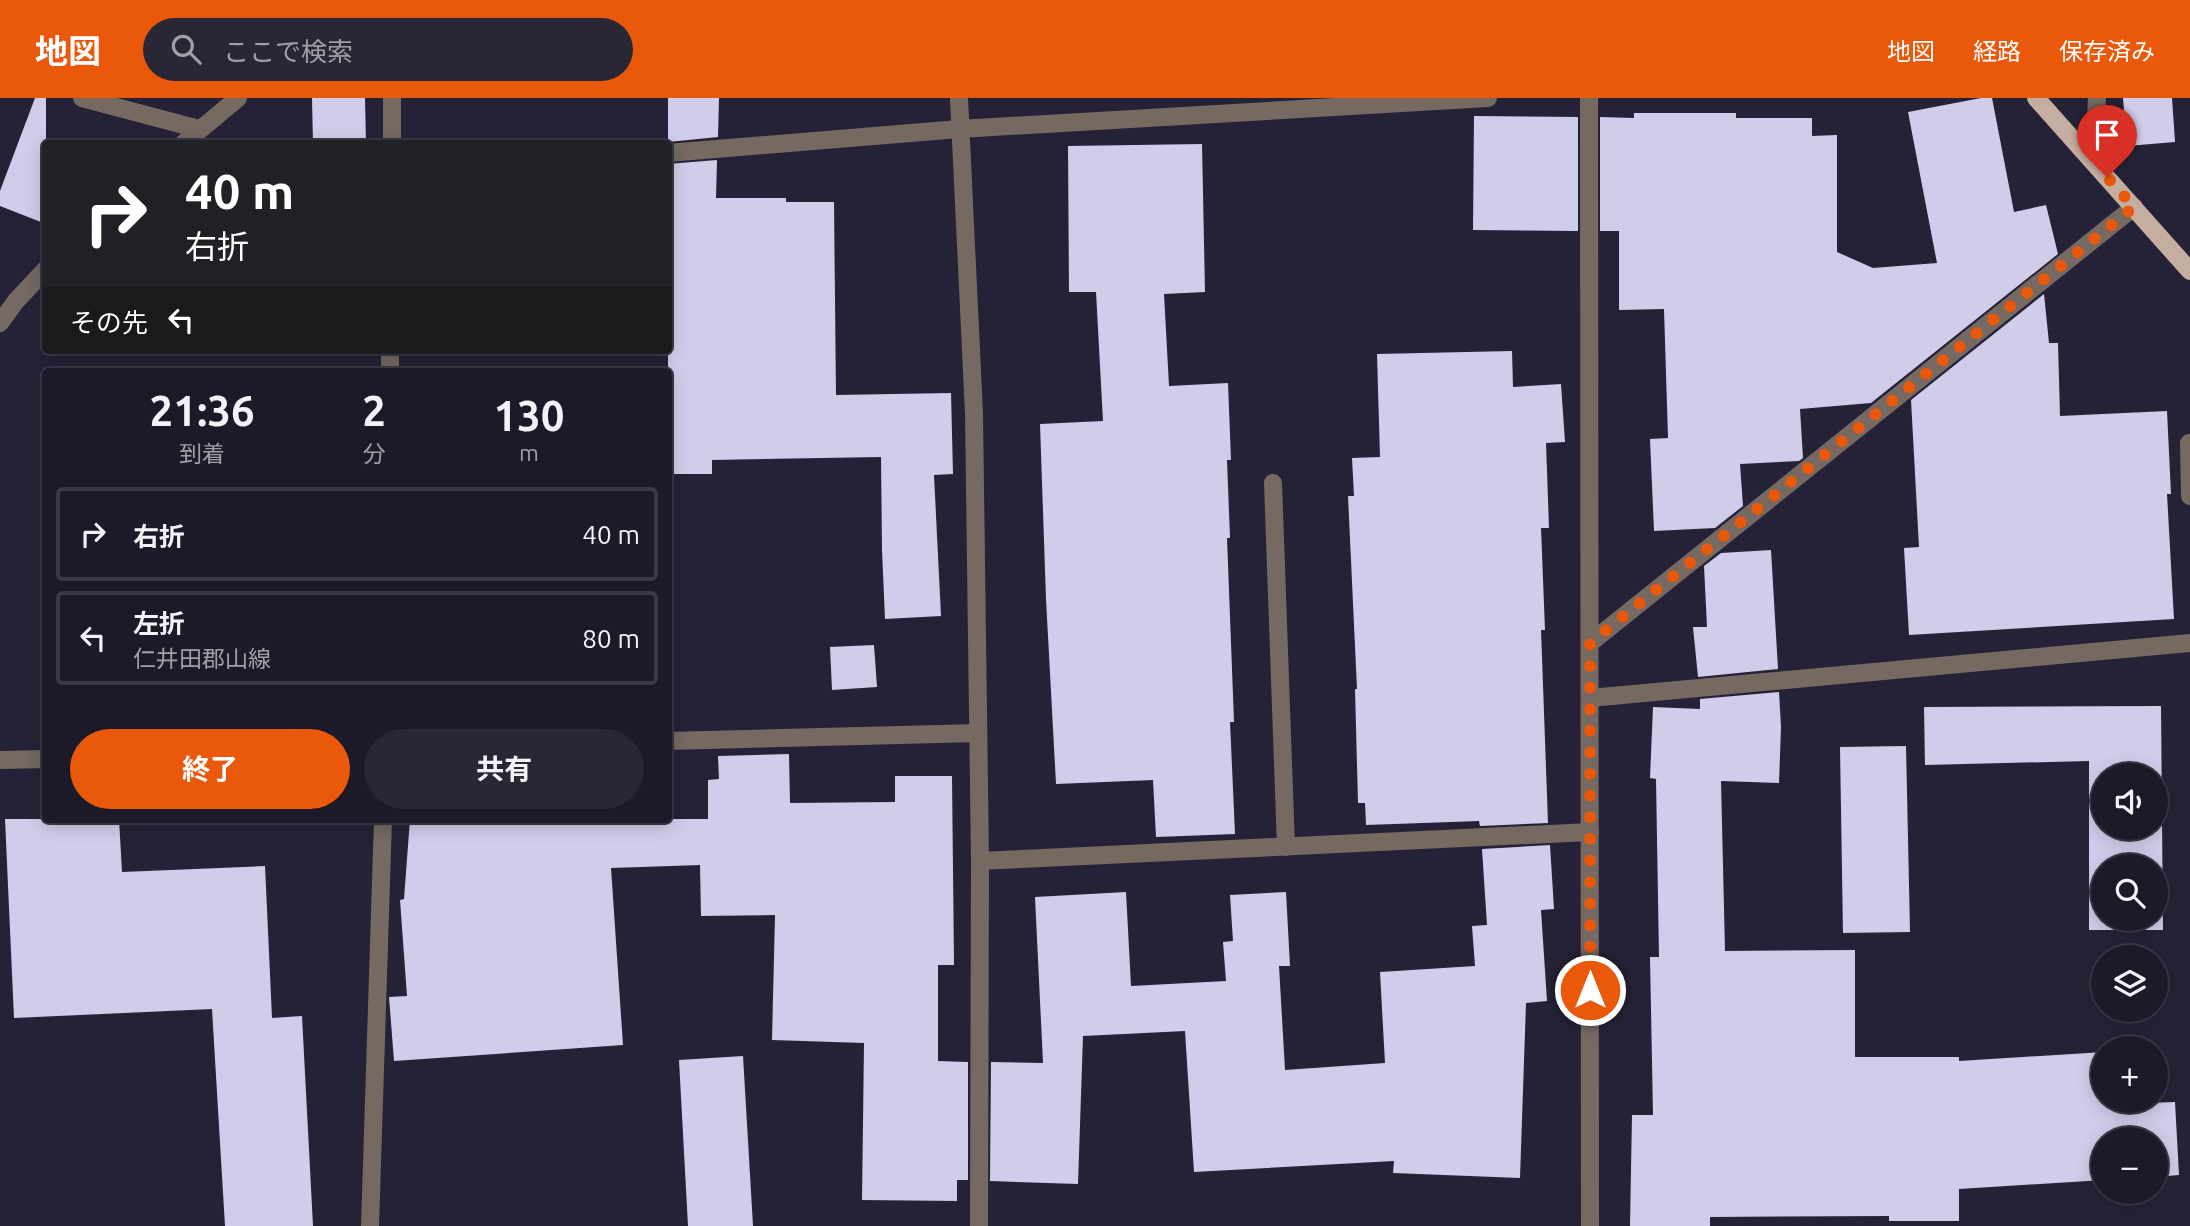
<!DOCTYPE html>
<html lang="ja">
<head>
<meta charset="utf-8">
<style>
  :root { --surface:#1c1a29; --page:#292735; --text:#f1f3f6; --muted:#a0a1a8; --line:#3a3846; --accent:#ea580c }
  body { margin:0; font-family:Ubuntu,"Noto Sans JP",sans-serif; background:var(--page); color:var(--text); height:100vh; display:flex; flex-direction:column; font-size:26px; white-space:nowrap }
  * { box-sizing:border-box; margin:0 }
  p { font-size:23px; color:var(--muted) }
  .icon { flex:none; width:38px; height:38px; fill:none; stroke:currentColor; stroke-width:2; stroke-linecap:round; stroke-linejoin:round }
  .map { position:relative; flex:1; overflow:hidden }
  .panel { position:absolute; left:42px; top:270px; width:630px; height:455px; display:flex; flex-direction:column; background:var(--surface); border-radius:7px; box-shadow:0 4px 18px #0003,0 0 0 2px var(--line) }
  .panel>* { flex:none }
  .banner { position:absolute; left:42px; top:42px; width:630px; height:214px; border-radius:7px; box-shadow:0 4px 18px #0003,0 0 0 2px var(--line); background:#202124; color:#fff; overflow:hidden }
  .fabs { position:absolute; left:2091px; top:665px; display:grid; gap:14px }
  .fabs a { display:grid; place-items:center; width:77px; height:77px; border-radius:50%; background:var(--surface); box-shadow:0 4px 18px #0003,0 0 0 2px var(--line); font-size:35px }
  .pin { position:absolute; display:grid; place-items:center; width:60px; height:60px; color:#fff; margin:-72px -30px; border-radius:50% 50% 50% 0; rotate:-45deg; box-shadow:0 0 7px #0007 }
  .pin .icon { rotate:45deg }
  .me { position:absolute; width:77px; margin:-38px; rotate:0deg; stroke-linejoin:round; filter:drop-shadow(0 0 5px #0008) }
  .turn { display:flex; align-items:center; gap:24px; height:147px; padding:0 28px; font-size:32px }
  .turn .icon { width:91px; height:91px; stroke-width:2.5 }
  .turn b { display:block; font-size:49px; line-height:60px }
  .then { display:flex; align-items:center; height:66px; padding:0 28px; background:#0003; gap:14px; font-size:26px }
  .eta { display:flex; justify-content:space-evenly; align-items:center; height:119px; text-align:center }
  .eta b { font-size:42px; font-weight:700; line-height:49px }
  .action { display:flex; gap:14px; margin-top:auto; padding:14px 28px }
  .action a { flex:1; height:80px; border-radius:42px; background:var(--accent); color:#fff; font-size:28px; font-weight:700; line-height:80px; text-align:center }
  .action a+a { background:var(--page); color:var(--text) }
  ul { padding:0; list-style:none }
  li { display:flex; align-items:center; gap:21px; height:94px; margin:0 14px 10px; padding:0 14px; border:4px solid var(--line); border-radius:7px }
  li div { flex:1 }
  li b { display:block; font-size:26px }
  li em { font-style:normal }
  header { display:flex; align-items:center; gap:42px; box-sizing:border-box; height:98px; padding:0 35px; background:var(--accent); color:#fff }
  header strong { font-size:33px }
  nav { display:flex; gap:38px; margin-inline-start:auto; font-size:24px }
  .search { width:490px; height:63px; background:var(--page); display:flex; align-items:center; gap:18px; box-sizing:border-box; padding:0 24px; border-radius:38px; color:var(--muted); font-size:26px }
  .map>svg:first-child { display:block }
  .building { fill:#d0cdea; fill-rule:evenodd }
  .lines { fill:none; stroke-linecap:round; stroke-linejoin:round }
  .minor { stroke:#756962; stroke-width:18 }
  .major { stroke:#c5ad9f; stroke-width:18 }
  .route { stroke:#ea580c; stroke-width:12; stroke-dasharray:0 21.6 }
</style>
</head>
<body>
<header>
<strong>地図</strong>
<div class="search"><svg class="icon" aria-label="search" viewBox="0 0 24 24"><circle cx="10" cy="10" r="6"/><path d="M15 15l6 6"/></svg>ここで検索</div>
<nav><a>地図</a><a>経路</a><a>保存済み</a></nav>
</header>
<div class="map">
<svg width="2190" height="1128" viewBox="0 0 2190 1128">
  <rect width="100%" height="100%" fill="#252237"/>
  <g class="building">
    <path d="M35 0H46V126L0 108V93Z"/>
    <path d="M312 0H365L366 46H313Z"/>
    <path d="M668 0H719L718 39 668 44Z"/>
    <path d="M1981 0H1992L2014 114 2046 107 2058 156 1871 305 1800 311 1803 360 1799 363 1740 366 1743 408 1715 430 1654 433 1650 341 1668 340 1664 211 1619 212V133H1600V19L1634 20V15H1736V20H1812V38L1837 37V154L1873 170 1937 165 1908 14Z"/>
    <path d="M2123 0H2172L2175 44 2127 48Z"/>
    <path d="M1474 18 1578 19V133L1473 132Z"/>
    <path d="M1202 46 1205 194 1164 196 1169 288 1228 285 1231 362H1227L1230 440H1227L1234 624H1230L1235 736 1156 739 1153 682 1056 686 1046 501 1040 326 1103 323 1096 194H1069L1068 48Z"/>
    <path d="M717 62 716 100H786V104H834L836 297 951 295 953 376 934 377 941 518 885 521 882 452 881 359 712 362V376H668V66Z"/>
    <path d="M2044 196 2049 245H2058L2060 318 2167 313 2171 396H2167L2174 521 1909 537 1904 450 1919 449 1911 302Z"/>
    <path d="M1512 253 1513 289 1561 286 1565 344 1546 345 1549 430H1541L1545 532H1541L1548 725 1480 728 1479 723 1366 727 1365 705H1358L1355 591H1357L1348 398H1354L1352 360 1380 359 1377 256Z"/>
    <path d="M1771 452 1778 571 1698 579 1693 529H1707L1704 468 1721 455Z"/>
    <path d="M874 547 877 589 832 592 830 549Z"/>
    <path d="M1779 594 1781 629 1779 685 1721 683 1725 853 1855 852V959H1959V963L2104 954V1003H2145V1005L2175 1004 2179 1077 2156 1079V1041H2104V1082L1959 1091V1123H1889V1118L1710 1119V1128H1630L1632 1017H1653L1650 859H1659L1656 681 1650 680 1653 609 1700 611V601Z"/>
    <path d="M2161 608 2163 832H2089V663L1925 667 1924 609ZM2104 677H2156V730H2104ZM2104 768H2156V821H2104Z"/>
    <path d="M1906 648 1910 834 1843 835 1840 649Z"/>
    <path d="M789 656 790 705 895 704V678H952L954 867H938V963L968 964V1082H957V1103L862 1102 864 945 772 942 775 817 701 818 700 767 611 770 623 947 394 963 389 899 407 898 400 802 404 801 410 721H708V682L719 681 718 658Z"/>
    <path d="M5 721H119L122 774 265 768 272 920 302 918 313 1128H225L212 911 14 920Z"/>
    <path d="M1550 747 1554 811 1541 812 1547 903 1526 905 1520 1080 1393 1075 1394 1063 1194 1074 1185 933 1083 938 1078 1086 990 1083 991 964 1043 965 1035 799 1126 794 1131 888 1226 883 1223 844 1233 843 1230 797 1286 794 1290 868H1279L1285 972 1385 965 1380 874 1475 868 1472 828 1487 827 1482 751Z"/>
    <path d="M743 958 753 1128H688L679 962Z"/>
  </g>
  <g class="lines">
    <g class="minor">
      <path d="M82 0 199 31"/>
      <path d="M392 0V46"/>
      <path d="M959 0 974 315 980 763 979 1128"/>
      <path d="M1589 0 1590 1128"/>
      <path d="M183 46 238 0"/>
      <path d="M668 55 959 31 1488 0"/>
      <path d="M2094 64 2097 0"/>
      <path d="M0 225 16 203 46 171"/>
      <path d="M390 273V252"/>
      <path d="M2189 345 2190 398"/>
      <path d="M1273 385 1286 749"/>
      <path d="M1590 545 2134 109"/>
      <path d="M1590 600 2190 545"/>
      <path d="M668 643 978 635"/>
      <path d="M0 662 46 661"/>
      <path d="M980 763 1590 734"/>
      <path d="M370 1128 383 721"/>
    </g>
    <path class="major" d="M2036 0 2190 173"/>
  </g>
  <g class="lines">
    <path class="route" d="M1590 892V545L2134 109 2107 79"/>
  </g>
</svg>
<div class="fabs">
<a><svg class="icon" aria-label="sound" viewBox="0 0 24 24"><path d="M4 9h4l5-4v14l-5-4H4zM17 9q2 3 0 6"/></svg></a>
<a><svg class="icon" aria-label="search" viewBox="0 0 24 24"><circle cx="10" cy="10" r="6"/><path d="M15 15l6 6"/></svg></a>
<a><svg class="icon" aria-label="layers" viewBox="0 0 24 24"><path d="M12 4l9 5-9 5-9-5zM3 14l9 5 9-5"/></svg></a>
<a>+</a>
<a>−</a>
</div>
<div class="pin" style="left:2107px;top:79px;background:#d93025"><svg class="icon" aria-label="arrive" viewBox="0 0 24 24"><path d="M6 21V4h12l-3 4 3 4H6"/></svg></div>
<svg class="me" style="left:1590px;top:892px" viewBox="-20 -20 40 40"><circle r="17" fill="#ea580c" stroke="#fff" stroke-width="3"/><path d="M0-11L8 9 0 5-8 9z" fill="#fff"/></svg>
<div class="banner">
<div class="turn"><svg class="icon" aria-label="right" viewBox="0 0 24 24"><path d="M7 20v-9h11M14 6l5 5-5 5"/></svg><div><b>40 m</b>右折</div></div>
<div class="then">その先<svg class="icon" aria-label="left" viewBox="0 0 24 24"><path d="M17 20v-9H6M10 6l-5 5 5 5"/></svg></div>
</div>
<section class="panel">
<div class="eta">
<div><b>21:36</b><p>到着</p></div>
<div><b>2</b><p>分</p></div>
<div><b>130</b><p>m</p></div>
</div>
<ul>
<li><svg class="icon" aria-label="right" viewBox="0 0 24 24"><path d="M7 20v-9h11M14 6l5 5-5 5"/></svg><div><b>右折</b></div><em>40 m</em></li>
<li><svg class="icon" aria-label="left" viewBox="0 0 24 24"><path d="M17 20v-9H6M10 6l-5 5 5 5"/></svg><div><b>左折</b><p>仁井田郡山線</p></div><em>80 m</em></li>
</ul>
<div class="action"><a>終了</a><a>共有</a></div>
</section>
</div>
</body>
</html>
